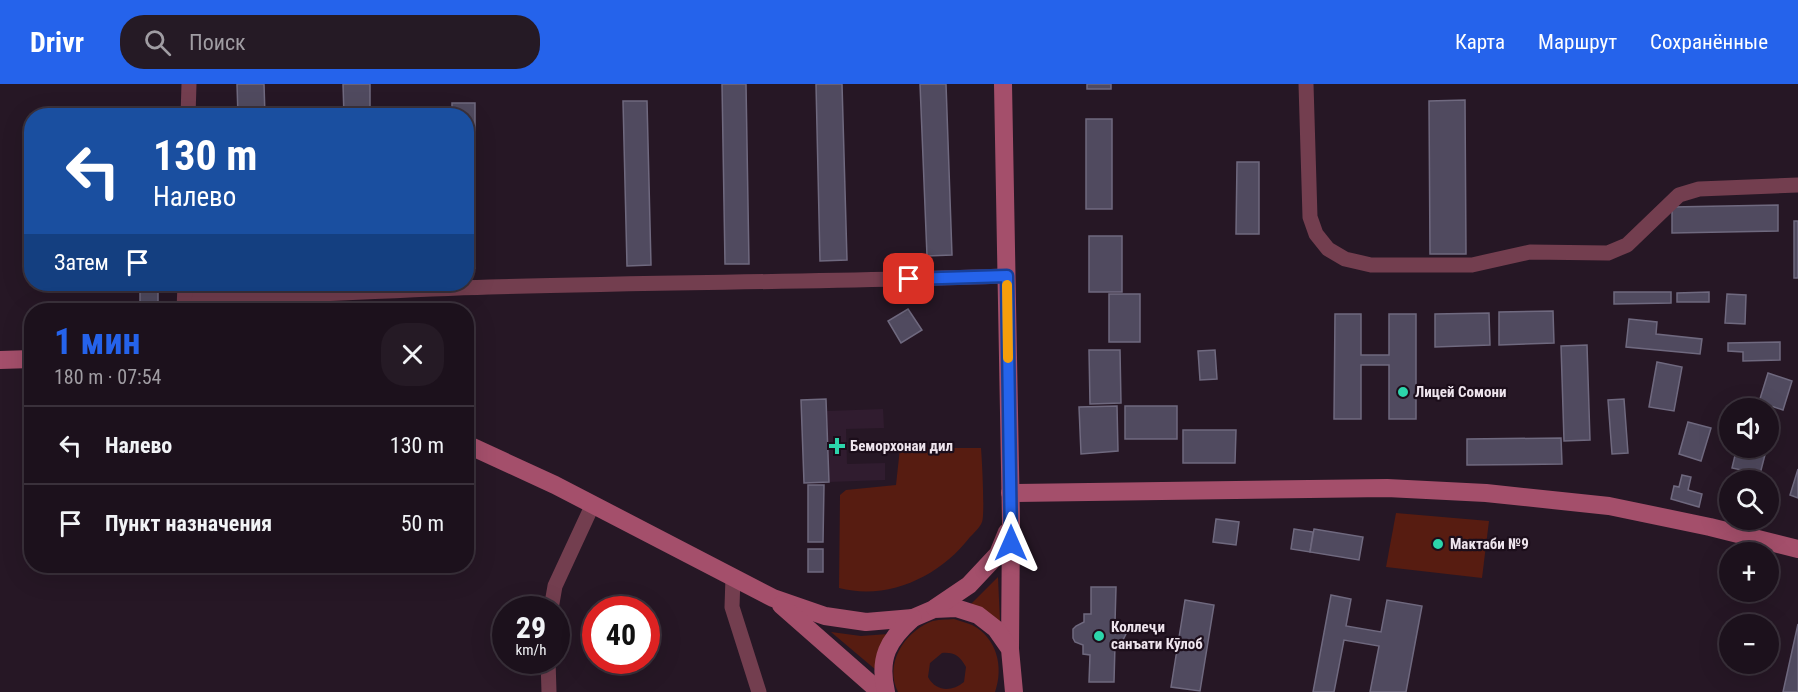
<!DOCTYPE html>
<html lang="ru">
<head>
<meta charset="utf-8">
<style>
  :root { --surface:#1c111c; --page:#251a25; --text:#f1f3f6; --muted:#a09da3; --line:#3a313b; --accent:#2563eb }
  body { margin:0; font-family:"Roboto Condensed",sans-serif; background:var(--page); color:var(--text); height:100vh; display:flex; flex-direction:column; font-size:22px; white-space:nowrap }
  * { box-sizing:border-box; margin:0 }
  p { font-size:20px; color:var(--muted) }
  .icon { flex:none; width:33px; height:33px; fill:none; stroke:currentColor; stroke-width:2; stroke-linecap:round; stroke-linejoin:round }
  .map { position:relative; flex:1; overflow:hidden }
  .side { position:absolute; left:24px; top:219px; width:450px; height:270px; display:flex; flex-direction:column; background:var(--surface); border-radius:24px; box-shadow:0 6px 24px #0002,0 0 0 2px var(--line) }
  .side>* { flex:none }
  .banner { position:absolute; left:24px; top:24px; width:450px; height:183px; border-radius:24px; box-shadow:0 6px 24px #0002,0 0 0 2px var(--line); background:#1a4fa0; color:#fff; overflow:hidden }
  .buttons { position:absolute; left:1719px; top:314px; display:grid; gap:12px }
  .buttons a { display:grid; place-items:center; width:60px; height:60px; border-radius:50%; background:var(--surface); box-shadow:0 6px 24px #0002,0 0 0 2px var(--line); font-size:30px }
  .speed { position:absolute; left:492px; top:512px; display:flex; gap:12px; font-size:30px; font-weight:700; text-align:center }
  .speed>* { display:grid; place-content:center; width:78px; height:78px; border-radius:50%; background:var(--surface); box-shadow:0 6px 24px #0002,0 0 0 2px var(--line); line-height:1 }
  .speed small { font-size:15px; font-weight:400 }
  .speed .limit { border:9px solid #d22; background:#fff; color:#111 }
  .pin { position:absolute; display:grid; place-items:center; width:51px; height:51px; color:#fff; margin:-26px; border-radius:12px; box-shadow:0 3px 9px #0006 }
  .me { position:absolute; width:66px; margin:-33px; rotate:0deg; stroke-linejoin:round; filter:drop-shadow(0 0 4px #0008) }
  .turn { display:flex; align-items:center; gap:21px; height:126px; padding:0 30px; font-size:27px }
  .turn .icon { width:78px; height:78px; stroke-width:2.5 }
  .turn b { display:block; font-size:42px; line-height:51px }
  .then { display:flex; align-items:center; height:57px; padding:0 30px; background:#0003; gap:12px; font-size:22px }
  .round { display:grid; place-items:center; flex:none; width:63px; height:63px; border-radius:24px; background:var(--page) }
  .overview { display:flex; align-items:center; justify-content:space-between; height:102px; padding:0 30px }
  h1 { font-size:36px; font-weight:700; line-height:45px; color:var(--accent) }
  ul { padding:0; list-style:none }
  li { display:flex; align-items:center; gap:18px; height:78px; padding:0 30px; border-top:2px solid var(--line) }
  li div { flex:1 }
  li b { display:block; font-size:22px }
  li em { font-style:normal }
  header { display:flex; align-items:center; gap:36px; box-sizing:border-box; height:84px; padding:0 30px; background:var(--accent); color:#fff }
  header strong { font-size:28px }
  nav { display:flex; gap:33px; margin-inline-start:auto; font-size:21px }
  .search { width:420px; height:54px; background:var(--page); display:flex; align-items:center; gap:15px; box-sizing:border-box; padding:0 21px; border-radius:24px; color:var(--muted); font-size:22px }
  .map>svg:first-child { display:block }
  .built { fill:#301c2f }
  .green { fill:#571c11; fill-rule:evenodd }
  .building { fill:#504a5f; stroke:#6f697f; stroke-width:1.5 }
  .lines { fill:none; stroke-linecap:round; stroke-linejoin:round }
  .street { stroke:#733e4f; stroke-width:15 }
  .secondary { stroke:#a44f6b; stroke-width:18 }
  .route-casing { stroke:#184099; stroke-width:15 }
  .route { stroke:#2563eb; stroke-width:10 }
  .slow { stroke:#f59e0b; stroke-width:10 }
  .poi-dot { fill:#2cd5ab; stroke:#1c0e1b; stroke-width:2 }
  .labels { text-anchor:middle; stroke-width:4.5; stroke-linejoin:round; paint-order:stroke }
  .poi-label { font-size:15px; font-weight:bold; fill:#eee4ed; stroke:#1c0e1b; text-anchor:start }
</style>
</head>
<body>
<header>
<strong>Drivr</strong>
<div class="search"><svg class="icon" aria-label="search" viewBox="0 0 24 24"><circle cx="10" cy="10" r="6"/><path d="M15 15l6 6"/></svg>Поиск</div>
<nav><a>Карта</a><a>Маршрут</a><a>Сохранённые</a></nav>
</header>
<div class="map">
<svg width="1798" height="608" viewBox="0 0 1798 608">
  <rect width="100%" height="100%" fill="#261725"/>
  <path class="built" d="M883 325 884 344 846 345 847 380 885 379V396L829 398 827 327Z"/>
  <g class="green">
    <path d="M900 364H981C982 375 985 431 982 438 980 443 974 449 970 453 940 492 889 517 839 504L840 411 846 406 896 401Z"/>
    <path d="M1396 429 1489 437 1482 494 1386 483Z"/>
    <path d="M998 493 1000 538 970 521Z"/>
    <path d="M954 535C960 537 967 539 972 541 997 554 1004 583 995 608H898C884 580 904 549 930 538 937 535 946 536 954 535ZM942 569C954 568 960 572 966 583L964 598C952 608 936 608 928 593L930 579Z"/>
    <path d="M831 548 861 552 888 550 876 586Z"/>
  </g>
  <g class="building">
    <path d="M237 0H264L265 32H238Z"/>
    <path d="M343 0H370V32H344Z"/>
    <path d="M722 0H746L749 180H725Z"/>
    <path d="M816 0H842L847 176 820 177Z"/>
    <path d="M920 0H946L952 171 927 172Z"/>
    <rect x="1087" y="0" width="24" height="5"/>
    <path d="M1465 16 1466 170H1430L1429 17Z"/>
    <path d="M623 17H647L651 181 627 182Z"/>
    <path d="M452 19H475V184H466V32H452Z"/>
    <rect x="1086" y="35" width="26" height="90"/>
    <path d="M1237 78H1259V150H1236Z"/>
    <path d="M1778 121V147L1672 149V123Z"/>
    <rect x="1794" y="137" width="4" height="57"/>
    <rect x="1089" y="152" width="33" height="56"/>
    <rect x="140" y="200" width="18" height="26"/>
    <path d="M1614 208H1671V219L1614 220Z"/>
    <path d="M1709 208V218H1677V209Z"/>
    <rect x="1109" y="210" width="31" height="48"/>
    <path d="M1727 210 1746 211 1745 240 1725 239Z"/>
    <path d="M908 225 922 246 901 259 888 237Z"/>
    <path d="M1553 227 1554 259 1499 261V228Z"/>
    <path d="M1489 229 1490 261 1435 263V230Z"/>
    <path d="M1335 230H1361V271H1389V230H1416V335H1389V281H1361V335H1334Z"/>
    <path d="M1629 235 1657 238 1656 250 1702 255 1700 270 1626 263Z"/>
    <path d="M1780 258V276L1743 277V268L1728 267V259Z"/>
    <path d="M1587 261 1590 356 1564 357 1561 262Z"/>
    <path d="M1089 266H1120L1121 319 1090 320Z"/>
    <path d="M1215 266 1217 295 1200 296 1198 267Z"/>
    <path d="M1657 278 1682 283 1674 327 1649 323Z"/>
    <path d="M1768 289 1792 297 1783 326 1759 318Z"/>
    <path d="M826 315 829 398 804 399 801 316Z"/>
    <path d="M1624 315 1628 369 1612 370 1608 316Z"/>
    <path d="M1117 322 1118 367 1081 370 1079 323Z"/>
    <rect x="1125" y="322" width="52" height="33"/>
    <path d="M1688 338 1711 344 1701 377 1679 370Z"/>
    <path d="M1183 346H1236L1235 379H1183Z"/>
    <path d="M1561 354 1562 380 1467 381V355Z"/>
    <path d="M1737 363H1767L1760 390 1732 384Z"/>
    <path d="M1798 385V414L1790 411Z"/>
    <path d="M1682 391 1691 393 1688 406 1702 410 1699 423 1671 415 1674 402 1679 403Z"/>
    <path d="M808 401H824L823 458H808Z"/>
    <path d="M1216 435 1239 438 1236 461 1213 458Z"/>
    <path d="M1294 445 1313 448 1310 468 1291 465Z"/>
    <path d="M1314 445 1363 453 1359 476 1310 468Z"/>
    <rect x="808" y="465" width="15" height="23"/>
    <path d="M1091 503H1116L1115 539 1123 543 1126 550 1122 558 1115 561 1114 598H1089L1090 571 1083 570V561L1075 558 1073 554V545L1076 542 1084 538V530H1091Z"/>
    <path d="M1331 511 1351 515 1346 542 1381 548 1387 516 1422 522 1406 608H1370L1379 562 1344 556 1334 608H1313Z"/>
    <path d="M1185 516 1214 521 1200 607 1171 603Z"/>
    <path d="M1798 540V608H1783Z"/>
  </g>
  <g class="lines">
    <g class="street">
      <path d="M1306 0 1310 133 1316 150 1328 165 1345 175 1371 181H1472L1530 168 1608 169 1627 161 1679 111 1699 105 1798 101"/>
      <path d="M188 32 189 0"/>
      <path d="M185 215C286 213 387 206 489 203 662 198 835 198 1007 192"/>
      <path d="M184 226 185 200"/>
      <path d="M733 493 732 523 759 608"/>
      <path d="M551 525 555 502 593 420"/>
      <path d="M548 576 549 608"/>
    </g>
    <g class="secondary">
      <path d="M1003 0 1011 438 1010 565"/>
      <path d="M0 276 32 275"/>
      <path d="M466 360 555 401 773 514 825 532 866 538 913 534 934 525 956 524 978 531 996 545 1010 565 1014 608"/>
      <path d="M1010 409 1387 404 1486 409 1609 422 1710 443 1798 465"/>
      <path d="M781 521 880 608"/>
      <path d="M935 524 969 501 998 470 1007 448"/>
      <path d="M886 608C878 574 888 556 913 534"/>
    </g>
  </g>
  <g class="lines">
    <g class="route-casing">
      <path id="route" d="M909 195 1007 192 1011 459"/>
    </g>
    <use href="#route" class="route"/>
    <path class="slow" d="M1007 201 1008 274"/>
  </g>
  <g class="poi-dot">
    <circle cx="1403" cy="308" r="6"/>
    <path d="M834 353h6v6h6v6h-6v6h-6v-6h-6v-6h6z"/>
    <circle cx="1438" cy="460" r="6"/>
    <circle cx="1099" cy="552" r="6"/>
  </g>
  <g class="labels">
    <g class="poi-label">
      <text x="1415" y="313">Лицей Сомони</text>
      <text x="850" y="367">Беморхонаи дил</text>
      <text x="1450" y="465">Мактаби №9</text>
      <text x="1111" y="548">Коллеҷи<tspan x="1111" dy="17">санъати Кӯлоб</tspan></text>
    </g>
  </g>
</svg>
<div class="buttons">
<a><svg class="icon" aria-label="sound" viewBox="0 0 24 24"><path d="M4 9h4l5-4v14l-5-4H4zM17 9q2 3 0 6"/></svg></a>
<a><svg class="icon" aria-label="search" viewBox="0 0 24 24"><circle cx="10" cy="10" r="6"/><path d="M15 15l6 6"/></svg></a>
<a>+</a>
<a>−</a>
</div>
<div class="speed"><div>29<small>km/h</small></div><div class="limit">40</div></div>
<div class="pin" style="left:909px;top:195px;background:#d93025"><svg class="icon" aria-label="arrive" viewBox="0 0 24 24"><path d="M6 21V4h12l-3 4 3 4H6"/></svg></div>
<svg class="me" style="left:1011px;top:459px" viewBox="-20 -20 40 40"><path d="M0-17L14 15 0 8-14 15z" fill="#2563eb" stroke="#fff" stroke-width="4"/></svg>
<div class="banner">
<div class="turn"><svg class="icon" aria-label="left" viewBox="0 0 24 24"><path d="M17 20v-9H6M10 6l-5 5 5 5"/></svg><div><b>130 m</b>Налево</div></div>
<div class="then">Затем<svg class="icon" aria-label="arrive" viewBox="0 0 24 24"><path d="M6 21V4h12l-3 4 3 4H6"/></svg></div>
</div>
<section class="side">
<div class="overview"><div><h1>1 мин</h1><p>180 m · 07:54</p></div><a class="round"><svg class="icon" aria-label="close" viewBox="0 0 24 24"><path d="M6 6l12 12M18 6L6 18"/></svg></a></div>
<ul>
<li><svg class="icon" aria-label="left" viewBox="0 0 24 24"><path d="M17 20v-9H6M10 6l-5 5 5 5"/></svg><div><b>Налево</b></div><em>130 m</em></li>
<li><svg class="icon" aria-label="arrive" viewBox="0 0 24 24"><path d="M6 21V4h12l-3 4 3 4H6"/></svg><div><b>Пункт назначения</b></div><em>50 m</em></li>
</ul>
</section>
</div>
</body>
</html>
